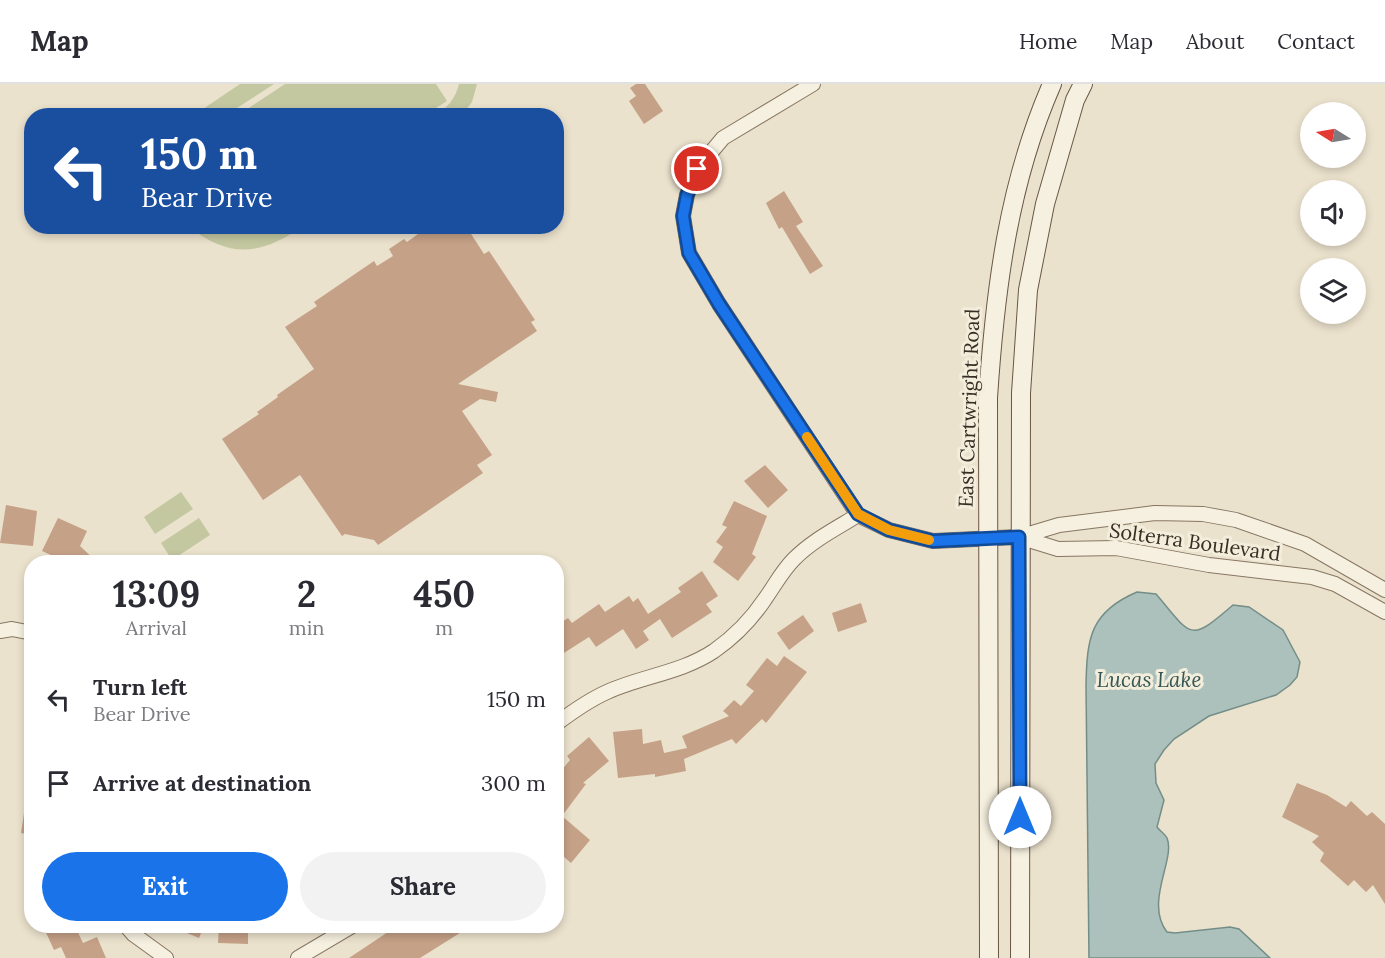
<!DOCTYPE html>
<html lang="en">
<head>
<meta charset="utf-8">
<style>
  :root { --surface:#fff; --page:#f2f2f3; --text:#2b2b33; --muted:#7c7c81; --line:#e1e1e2; --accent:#1a73e8 }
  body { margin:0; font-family:Lora,serif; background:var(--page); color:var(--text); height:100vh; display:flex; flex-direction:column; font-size:22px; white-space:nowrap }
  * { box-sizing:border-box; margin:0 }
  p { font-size:20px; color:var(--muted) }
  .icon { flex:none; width:33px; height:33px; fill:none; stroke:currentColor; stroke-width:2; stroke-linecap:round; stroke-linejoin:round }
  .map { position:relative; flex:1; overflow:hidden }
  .side { position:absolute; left:24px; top:471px; width:540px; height:378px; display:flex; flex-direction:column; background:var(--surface); border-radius:24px; box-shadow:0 3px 9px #0003 }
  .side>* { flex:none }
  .hud { position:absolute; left:24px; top:24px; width:540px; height:126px; border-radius:24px; box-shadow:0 3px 9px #0003; background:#1a4fa0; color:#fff; overflow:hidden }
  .needle { width:39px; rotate:281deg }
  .tools { position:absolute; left:1300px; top:18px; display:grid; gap:12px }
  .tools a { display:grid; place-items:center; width:66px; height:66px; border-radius:50%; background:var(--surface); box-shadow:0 3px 9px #0003; font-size:30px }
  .pin { position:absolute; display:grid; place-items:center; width:51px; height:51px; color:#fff; margin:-26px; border:3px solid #fff; border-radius:50%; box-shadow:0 2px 6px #0007 }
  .me { position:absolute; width:66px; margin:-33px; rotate:0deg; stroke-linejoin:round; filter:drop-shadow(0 0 4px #0008) }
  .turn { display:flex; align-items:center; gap:21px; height:126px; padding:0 18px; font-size:27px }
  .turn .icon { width:78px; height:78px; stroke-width:2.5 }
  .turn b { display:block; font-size:42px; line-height:51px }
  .eta { display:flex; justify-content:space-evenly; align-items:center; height:102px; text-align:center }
  .eta b { font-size:36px; font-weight:700; line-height:42px }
  .cta { display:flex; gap:12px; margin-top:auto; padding:12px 18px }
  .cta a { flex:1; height:69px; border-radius:36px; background:var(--accent); color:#fff; font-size:24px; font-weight:700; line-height:69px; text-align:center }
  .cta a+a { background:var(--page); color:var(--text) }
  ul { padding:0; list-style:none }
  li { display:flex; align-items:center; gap:18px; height:84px; padding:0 18px }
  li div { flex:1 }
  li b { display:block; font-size:22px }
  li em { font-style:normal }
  header { display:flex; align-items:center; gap:36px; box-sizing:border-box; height:84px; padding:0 30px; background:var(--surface); border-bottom:2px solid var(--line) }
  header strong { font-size:28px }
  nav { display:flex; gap:33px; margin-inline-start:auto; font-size:21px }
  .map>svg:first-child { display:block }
  .green { fill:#c3c8a1 }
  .water { fill:#acc1bb; stroke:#738e88; stroke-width:1.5 }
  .building { fill:#c5a187 }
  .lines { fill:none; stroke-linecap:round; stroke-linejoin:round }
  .minor-casing { stroke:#877662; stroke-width:16 }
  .secondary-casing { stroke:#695745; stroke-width:20 }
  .minor { stroke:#f6f0e0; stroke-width:14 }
  .secondary { stroke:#f6f0e0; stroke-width:18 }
  .route-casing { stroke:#114b97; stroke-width:15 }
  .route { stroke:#1a73e8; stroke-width:10 }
  .slow { stroke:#f59e0b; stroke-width:10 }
  .labels { text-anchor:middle; stroke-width:6; stroke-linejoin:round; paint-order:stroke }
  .street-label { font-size:20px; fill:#392e24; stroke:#f3eddc }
  .water-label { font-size:21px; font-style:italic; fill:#355755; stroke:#f3eddc }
</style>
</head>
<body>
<header>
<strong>Map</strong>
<nav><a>Home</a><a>Map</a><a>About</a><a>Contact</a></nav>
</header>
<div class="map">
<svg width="1385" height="874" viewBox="0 0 1385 874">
  <rect width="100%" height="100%" fill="#ebe2cd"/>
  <g class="green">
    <path d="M240 0H274L226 31H194Z"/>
    <path d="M285 0H436L447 17 425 31H238Z"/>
    <path d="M459 0H477L472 18 462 31H436C447 24 456 14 459 0Z"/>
    <path d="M189 143H221L234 147 253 148 272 143H302C260 171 231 175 189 143Z"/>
    <path d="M181 408 193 425 155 450 144 433Z"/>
    <path d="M199 434 210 451 172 476 161 459Z"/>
  </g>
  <path class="water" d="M1137 508 1156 510C1192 552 1188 560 1233 521L1249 523 1283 546 1300 578 1297 593 1290 601 1276 611 1209 632 1174 655 1164 666 1155 680 1156 699 1164 716 1157 743C1160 747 1165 750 1167 754 1176 775 1144 818 1167 848L1175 849 1230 843 1239 845 1270 874H1089L1086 601C1087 554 1090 528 1137 508Z"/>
  <g class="building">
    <path d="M636 0H645L663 27 644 40 629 17 636 12 630 4Z"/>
    <path d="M784 107 803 138 796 142 823 182 810 190 782 143 779 145 766 119Z"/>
    <path d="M429 142H466L484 170 489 167 535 236 531 238 537 247 458 300 498 308 496 318 480 315 462 327 492 371 477 381 483 389 378 461 374 456 345 450 342 452 300 391 263 416 222 355 259 330 257 328 278 313 277 311 314 285 285 243 317 222 314 218 374 177 377 182 393 172 389 165 404 155 407 158Z"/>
    <path d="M765 381 788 406 768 424 744 397Z"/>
    <path d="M734 417 767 432 752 470 756 473 738 497 713 478 723 463 716 458 727 443 722 441Z"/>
    <path d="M6 421 37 427 33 462 0 459Z"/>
    <path d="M58 434 87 447 80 462 97 478H66L42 467Z"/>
    <path d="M702 487 718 512 706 520 712 528 672 554 660 535 643 547 649 556 636 565 623 545 596 563 589 553 556 574V542L568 534 572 539 599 520 605 528 629 512 633 518 638 514 648 530 681 508 678 504Z"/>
    <path d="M861 519 867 538 838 548 832 529Z"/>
    <path d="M803 531 814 547 789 566 777 549Z"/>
    <path d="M784 572 807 588 766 639 762 635 736 660 732 655 684 675 686 687 655 693V690L618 694 613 648 642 645 643 660 661 656 664 669 687 664 682 652 729 632 723 627 734 616 741 622 754 607 746 601 767 574 777 582Z"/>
    <path d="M589 653 609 677 583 699 586 700 562 732 590 756 571 779 556 766V693L570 676 567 672Z"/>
    <path d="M1297 699 1327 711 1346 723 1351 717 1367 732 1372 728 1385 740V820L1373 801 1366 808 1354 796 1348 802 1320 777 1324 769 1312 758 1319 752 1282 733Z"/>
    <path d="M26 716H32V751L21 749Z"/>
    <path d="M43 842H75L83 859 97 853 106 874H66L61 863 54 866Z"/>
    <path d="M170 842H204L199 854Z"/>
    <path d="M219 842H248V860L218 859Z"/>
    <path d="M397 842H406L410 847 418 842H471L420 874H349Z"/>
  </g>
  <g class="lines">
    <g class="minor-casing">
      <g id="minor">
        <path d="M813 0 723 54 697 85 687 111 683 132 689 169 719 220 858 431 889 446 933 457 1019 453"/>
        <path d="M1385 506 1305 460 1236 436 1203 430 1155 429 1059 441 1019 453 1058 465 1116 464 1209 481 1312 493 1335 500 1385 528"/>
        <path d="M0 547 12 545 32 549"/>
        <path d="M556 640C572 628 589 616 607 608 642 592 681 589 714 567 734 553 751 536 765 515 775 501 782 487 794 475 813 456 837 444 858 431"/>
        <path d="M126 842 133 850 166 874"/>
        <path d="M298 874 352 842"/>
      </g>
    </g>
    <g class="secondary-casing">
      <g id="secondary">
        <path d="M989 874 988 314C995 207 1008 100 1052 0"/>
        <path d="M1020 874 1021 309 1028 206 1045 120 1075 16 1083 0"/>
      </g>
    </g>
    <use href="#minor" class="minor"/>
    <use href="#secondary" class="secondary"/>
  </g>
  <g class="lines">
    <g class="route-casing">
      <path id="route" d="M697 85 687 111 683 132 689 169 719 220 858 430 889 446 933 457 1019 453 1020 733"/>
    </g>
    <use href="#route" class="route"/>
    <path class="slow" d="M807 353 858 430 889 446 929 456"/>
  </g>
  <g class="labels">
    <g class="street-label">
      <text transform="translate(969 324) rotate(-88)" y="7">East Cartwright Road</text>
      <text transform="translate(1195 458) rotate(8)" y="7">Solterra Boulevard</text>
    </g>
    <g class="water-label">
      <text x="1149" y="603">Lucas Lake</text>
    </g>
  </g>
</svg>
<div class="tools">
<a><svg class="needle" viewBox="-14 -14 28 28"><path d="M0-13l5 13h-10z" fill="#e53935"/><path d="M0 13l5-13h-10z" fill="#7c7c81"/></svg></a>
<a><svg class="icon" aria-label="sound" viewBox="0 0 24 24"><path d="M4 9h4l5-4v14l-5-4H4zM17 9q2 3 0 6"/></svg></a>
<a><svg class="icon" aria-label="layers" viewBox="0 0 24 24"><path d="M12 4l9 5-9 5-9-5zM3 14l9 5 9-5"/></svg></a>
</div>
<div class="pin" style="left:697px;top:85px;background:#d93025"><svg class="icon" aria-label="arrive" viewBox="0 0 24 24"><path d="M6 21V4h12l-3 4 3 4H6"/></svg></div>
<svg class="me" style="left:1020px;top:733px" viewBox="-20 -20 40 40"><circle r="19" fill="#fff"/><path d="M0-13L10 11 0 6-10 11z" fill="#1a73e8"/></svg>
<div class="hud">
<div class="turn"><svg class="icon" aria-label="left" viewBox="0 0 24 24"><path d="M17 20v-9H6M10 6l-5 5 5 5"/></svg><div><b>150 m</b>Bear Drive</div></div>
</div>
<section class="side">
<div class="eta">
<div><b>13:09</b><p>Arrival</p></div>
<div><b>2</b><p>min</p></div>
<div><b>450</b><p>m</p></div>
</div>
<ul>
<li><svg class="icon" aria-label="left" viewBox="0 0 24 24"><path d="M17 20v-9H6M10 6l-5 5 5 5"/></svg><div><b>Turn left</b><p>Bear Drive</p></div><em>150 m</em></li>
<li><svg class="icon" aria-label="arrive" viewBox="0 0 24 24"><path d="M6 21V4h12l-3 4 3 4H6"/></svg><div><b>Arrive at destination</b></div><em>300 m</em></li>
</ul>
<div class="cta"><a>Exit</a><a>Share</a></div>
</section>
</div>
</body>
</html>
